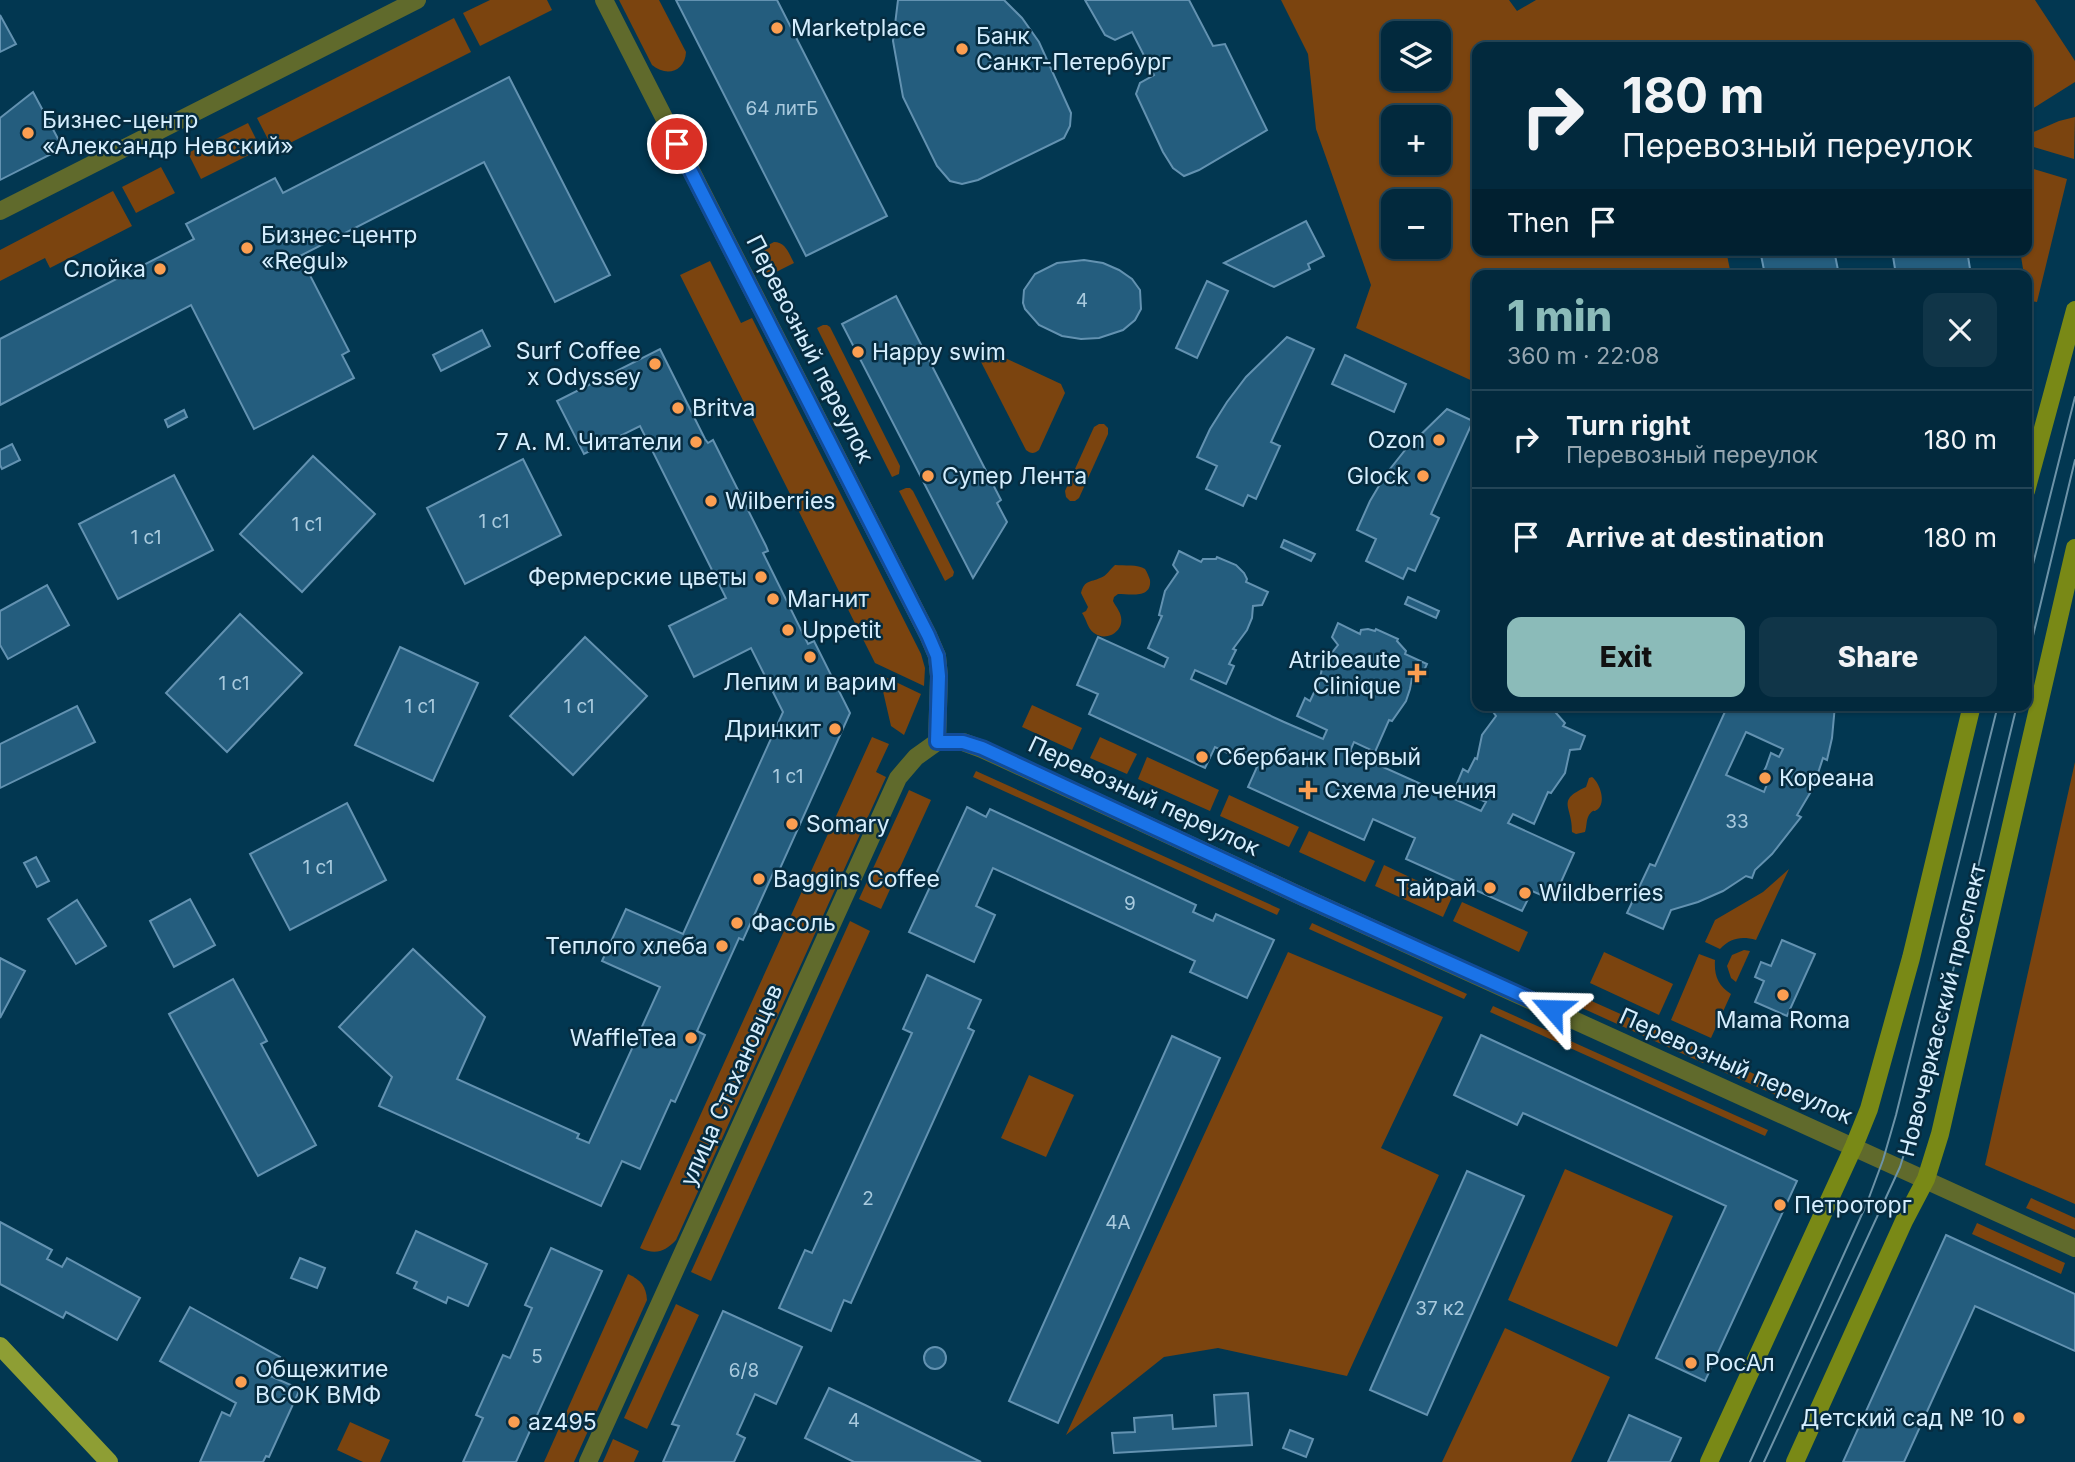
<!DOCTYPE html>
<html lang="en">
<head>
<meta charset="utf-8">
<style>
  :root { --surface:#02293d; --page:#103548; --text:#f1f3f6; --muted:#96a6b0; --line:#234557; --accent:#8bbbb9 }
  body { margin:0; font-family:Inter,sans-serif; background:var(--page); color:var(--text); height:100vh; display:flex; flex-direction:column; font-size:26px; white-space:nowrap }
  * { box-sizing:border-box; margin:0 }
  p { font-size:23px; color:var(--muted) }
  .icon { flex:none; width:38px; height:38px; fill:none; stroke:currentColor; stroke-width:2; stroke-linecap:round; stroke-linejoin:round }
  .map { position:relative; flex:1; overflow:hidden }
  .panel { position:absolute; left:1472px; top:270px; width:560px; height:441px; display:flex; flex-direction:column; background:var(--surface); border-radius:14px; box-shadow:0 2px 5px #0004,0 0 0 2px var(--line) }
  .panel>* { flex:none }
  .guide { position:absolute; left:1472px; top:42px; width:560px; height:214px; border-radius:14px; box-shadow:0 2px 5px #0004,0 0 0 2px var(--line); background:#02293d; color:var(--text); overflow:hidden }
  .tools { position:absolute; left:1381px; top:21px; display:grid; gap:14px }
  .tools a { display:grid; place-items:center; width:70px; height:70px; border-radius:14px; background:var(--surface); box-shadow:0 2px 5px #0004,0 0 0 2px var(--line); font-size:35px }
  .pin { position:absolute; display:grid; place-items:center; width:60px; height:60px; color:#fff; margin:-30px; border:4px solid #fff; border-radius:50%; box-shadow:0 2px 7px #0007 }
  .me { position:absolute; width:77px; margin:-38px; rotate:295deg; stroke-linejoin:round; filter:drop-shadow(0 0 5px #0008) }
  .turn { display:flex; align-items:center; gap:24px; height:147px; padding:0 35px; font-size:32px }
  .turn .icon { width:91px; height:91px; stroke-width:2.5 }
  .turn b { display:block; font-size:49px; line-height:60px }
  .then { display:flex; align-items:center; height:66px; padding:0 35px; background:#0003; gap:14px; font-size:26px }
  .round { display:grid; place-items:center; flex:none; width:74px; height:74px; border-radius:14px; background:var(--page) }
  .head { display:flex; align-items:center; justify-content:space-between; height:119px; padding:0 35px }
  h1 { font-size:42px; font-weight:800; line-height:52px; color:var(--accent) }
  .button { display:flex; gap:14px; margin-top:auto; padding:14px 35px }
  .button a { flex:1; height:80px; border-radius:14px; background:var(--accent); color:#111; font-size:28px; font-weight:800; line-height:80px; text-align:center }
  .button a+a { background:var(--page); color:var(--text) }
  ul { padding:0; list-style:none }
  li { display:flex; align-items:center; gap:21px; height:98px; padding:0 35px; border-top:2px solid var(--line) }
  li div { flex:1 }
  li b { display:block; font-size:26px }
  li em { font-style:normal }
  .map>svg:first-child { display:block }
  .green { fill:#7b440f; fill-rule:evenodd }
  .building { fill:#245d7e; stroke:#6392b1; stroke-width:2; fill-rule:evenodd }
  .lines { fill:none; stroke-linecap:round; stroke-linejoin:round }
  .minor { stroke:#606a2c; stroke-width:18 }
  .secondary { stroke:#798916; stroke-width:18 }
  .primary { stroke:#8e9e34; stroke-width:18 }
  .tram { stroke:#6c93a8; stroke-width:2 }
  .route-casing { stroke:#114b97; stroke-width:18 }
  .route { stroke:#1a73e8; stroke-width:12 }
  .poi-dot { fill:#fb9e51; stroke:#062c40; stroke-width:2.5 }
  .labels { text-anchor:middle; stroke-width:5; stroke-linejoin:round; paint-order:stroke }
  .number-label { font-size:19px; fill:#a9cade }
  .poi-label { font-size:23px; fill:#d5eefe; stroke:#062c40; text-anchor:start }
  .street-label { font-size:23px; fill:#d5eefe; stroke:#062c40 }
</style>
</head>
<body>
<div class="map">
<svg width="2075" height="1462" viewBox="0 0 2075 1462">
  <rect width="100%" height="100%" fill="#023751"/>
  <g class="green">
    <path d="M490 0H547L552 10 480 46 463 13Z"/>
    <path d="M619 0H659L686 52C685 72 666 77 652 65Z"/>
    <path d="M1281 0H1509L1517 11 1536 0H2035L2075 61V82L2027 112 2026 47H1477V250H1726L1731 275H1477V383L1356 328 1371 285 1316 129 1308 54ZM1393 33H1438V79H1393ZM1393 117H1438V163H1393ZM1393 201H1438V247H1393Z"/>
    <path d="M454 18 471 52 274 151 257 118Z"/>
    <path d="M2075 117 2074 159 2027 145V135L2059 121Z"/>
    <path d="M248 123 261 149 201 179 188 153Z"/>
    <path d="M161 167 175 193 136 213 122 187Z"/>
    <path d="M2027 167 2067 179 2037 302 2031 301 2027 292 2026 275H2024L2020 250H2026Z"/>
    <path d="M113 191 132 226 50 268 45 258 0 281V250Z"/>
    <path d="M774 242C786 242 789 254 794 263L776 272 763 274 754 256 755 252Z"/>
    <path d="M710 261 741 323 752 318 921 654 925 668 924 686 875 663 680 275Z"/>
    <path d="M823 325H827L830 327 900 466 899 474 892 477 817 328Z"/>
    <path d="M984 351H990L1061 384 1065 393 1039 450C1034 454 1031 454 1026 450L980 360 981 355Z"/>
    <path d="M1099 424H1104L1108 428V434L1079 498 1075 501H1070L1066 497 1065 491 1094 427Z"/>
    <path d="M906 488H910L913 491 954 572 953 576 945 581 899 491Z"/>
    <path d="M1115 565C1124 566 1138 564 1145 569 1147 572 1149 577 1150 580 1152 599 1130 594 1118 594L1114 597 1113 601C1116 607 1120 611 1121 617 1124 632 1106 642 1094 633 1087 628 1087 620 1082 613L1086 611 1088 607 1081 593C1085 579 1090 583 1100 578 1107 576 1110 569 1115 565Z"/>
    <path d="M879 674 921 694 904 735 891 726Z"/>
    <path d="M1032 705 1082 728 1072 750 1022 727Z"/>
    <path d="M872 737 889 744 876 772 886 777 676 1240C665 1252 655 1255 640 1248Z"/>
    <path d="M1100 737 1137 754 1127 774 1090 758Z"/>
    <path d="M1147 757 1219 790 1210 811 1138 779Z"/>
    <path d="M2075 762V1204L1985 1165Z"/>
    <path d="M976 771 1280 909 1277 915 973 777Z"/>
    <path d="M1592 777C1599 782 1606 800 1599 808 1592 815 1596 806 1589 815 1586 820 1587 826 1585 832L1576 834 1572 832C1573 806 1555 801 1586 787L1589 778Z"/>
    <path d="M909 790 931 800 881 909 859 899Z"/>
    <path d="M1229 795 1299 827 1289 847 1220 816Z"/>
    <path d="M1309 831 1375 861 1365 882 1299 852Z"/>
    <path d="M1384 865 1452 897 1443 917 1375 886Z"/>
    <path d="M1789 869 1756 940C1741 936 1731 938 1720 949L1705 942 1715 920 1763 892Z"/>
    <path d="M1462 902 1528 932 1519 952 1453 921Z"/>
    <path d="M850 921 870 931 711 1281 691 1272Z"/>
    <path d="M1312 923 1467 994 1464 999 1309 929Z"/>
    <path d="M1744 950 1750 951 1736 982 1731 978 1727 966 1732 955Z"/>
    <path d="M1288 952 1443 1017 1381 1148 1439 1175 1347 1376 1218 1348 1164 1357 1066 1435Z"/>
    <path d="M1604 952 1673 984 1659 1015 1590 983Z"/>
    <path d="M1699 954 1715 960C1714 976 1718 985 1731 994L1711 1038 1671 1020Z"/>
    <path d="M1587 999 1708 1053 1703 1063 1582 1008Z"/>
    <path d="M1493 1006 1768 1130 1765 1136 1490 1012Z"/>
    <path d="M1722 1059 1791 1091 1787 1100 1717 1069Z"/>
    <path d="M1029 1075 1074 1095 1046 1157 1001 1138Z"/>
    <path d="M1565 1169 1673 1216 1617 1347 1508 1300Z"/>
    <path d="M2031 1198 2075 1218V1230L2026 1208Z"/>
    <path d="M1977 1223 2065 1263 2061 1274 1972 1234Z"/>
    <path d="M628 1274C641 1280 646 1286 647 1300L574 1462H544Z"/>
    <path d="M676 1304 699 1315 647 1429 624 1418Z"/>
    <path d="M1505 1328 1610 1377 1571 1462H1442Z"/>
    <path d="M350 1422 390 1440 380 1462H363L337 1450Z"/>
    <path d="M613 1439 639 1451 634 1462H603Z"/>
  </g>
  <g class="building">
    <path d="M676 0H777L887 216 806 256Z"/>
    <path d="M898 0H1004L1022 18 1039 42 1071 113 1070 126 1064 138 978 180 962 184 950 181 937 166 903 97 893 41Z"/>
    <path d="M1085 0H1189L1213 46 1225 44 1267 130 1199 170 1184 176 1173 168 1163 152 1136 94 1140 83 1154 75 1132 32 1115 40 1105 35Z"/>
    <path d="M0 15 16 44 0 52Z"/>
    <path d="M509 77 610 275 555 302 484 162 300 256 349 351 342 355 354 378 254 429 191 305 0 405V339L194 239 186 224 275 178 283 193Z"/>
    <path d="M33 92 63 148 0 180V118Z"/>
    <path d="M1306 221 1324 256 1308 264 1310 269 1274 287 1224 263Z"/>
    <path d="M1760 250H1834L1839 275H1765Z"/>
    <path d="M1892 250H1967L1971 275H1896Z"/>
    <path d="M1084 260 1103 263 1119 270 1132 279 1140 290 1141 309 1135 320 1123 330 1099 338 1081 339 1062 336 1039 325 1025 309 1023 303 1024 290 1035 274 1057 263Z"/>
    <path d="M1207 281 1228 291 1197 358 1176 348Z"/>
    <path d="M896 296 1001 500 997 503 1007 522 973 578 842 324Z"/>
    <path d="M482 330 490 346 441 371 433 355Z"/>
    <path d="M1287 337 1314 349 1271 442 1280 446 1256 499 1248 495 1243 506 1206 489 1217 466 1197 457 1210 429 1227 402 1246 377Z"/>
    <path d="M660 349 705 439 708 443 713 440 766 546 768 551 763 553 808 644 814 641 850 713 778 873 774 871 743 940 739 938 697 1031 705 1035 675 1102 671 1100 640 1169 622 1161 601 1206 379 1106 392 1077 339 1027 413 949 485 1017 457 1079 579 1134 577 1138 589 1143 660 987 602 961 626 909 683 934 783 712 751 648 694 677 669 626 726 598 640 426 584 454 557 401Z"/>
    <path d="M1345 355 1406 384 1394 412 1332 384Z"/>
    <path d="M1447 409 1473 421 1431 514 1439 518 1415 571 1408 568 1403 579 1366 561 1376 539 1357 530 1370 501 1386 474 1406 449Z"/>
    <path d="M184 410 187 417 168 427 165 420Z"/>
    <path d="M12 444 20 460 2 469 0 465V450Z"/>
    <path d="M313 456 375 514 302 592 240 534Z"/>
    <path d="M523 459 561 535 465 584 427 508Z"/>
    <path d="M174 475 213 550 118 599 79 524Z"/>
    <path d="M1284 540 1315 554 1311 561 1281 547Z"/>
    <path d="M1179 551 1201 562 1203 559H1216L1217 557 1236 565 1244 573 1247 579 1246 582 1268 592 1262 605 1253 606 1252 618 1247 630 1233 649 1236 650 1229 664 1234 666 1226 684 1195 670 1191 679 1284 722 1323 739 1327 730 1297 716 1305 698 1310 701 1317 686 1318 687 1323 664 1338 645 1332 637 1338 623 1360 634 1361 630 1368 629 1375 631 1376 629 1398 639 1397 641 1406 651 1405 654 1427 664 1421 677 1412 678 1410 689 1406 701 1392 721 1389 720 1375 752 1354 742 1350 751 1372 762 1481 811 1486 802 1455 788 1463 769 1468 772 1475 758 1477 759 1482 735 1496 716 1491 709 1492 705H1545L1557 711 1556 713 1565 723 1563 726 1585 736 1580 749 1570 750 1565 773 1551 793 1548 792 1534 824 1513 814 1508 823 1574 853 1553 900 1532 891 1522 911 1406 859 1415 838 1373 819 1364 840 1248 787 1257 767 1215 747 1205 768 1089 714 1098 694 1077 685 1098 637 1164 667 1168 658 1148 648 1162 616 1159 615 1165 591 1178 572 1173 565Z"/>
    <path d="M47 585 69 625 8 659 0 645V611Z"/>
    <path d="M1408 597 1439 611 1436 618 1405 604Z"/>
    <path d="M240 614 302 673 227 752 166 693Z"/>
    <path d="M585 637 647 696 573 775 510 716Z"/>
    <path d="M400 647 478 683 433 781 355 745Z"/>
    <path d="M1728 705H1835L1832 738 1827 760 1823 758 1813 788 1797 815 1801 817 1772 854 1755 870 1752 878 1746 876 1723 891 1698 902 1671 910 1663 929 1627 913 1650 864 1655 866ZM1746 732 1783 749 1779 757 1771 753 1766 767 1759 780 1767 784 1764 792 1726 775Z"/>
    <path d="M77 706 95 742 0 788V744Z"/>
    <path d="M347 803 386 880 290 930 250 854Z"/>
    <path d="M967 807 986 817 990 809 1196 905 1193 912 1213 921 1216 914 1274 940 1247 998 1190 972 1195 961 993 868 976 906 995 915 974 962 909 932Z"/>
    <path d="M36 857 49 881 37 887 24 863Z"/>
    <path d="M190 899 215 945 174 967 150 921Z"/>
    <path d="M77 900 106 946 76 964 48 919Z"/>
    <path d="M1782 940 1815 954 1787 1016 1755 1002 1764 981 1755 977 1761 962 1771 966Z"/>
    <path d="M0 958 25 971 0 1018Z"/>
    <path d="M927 975 981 1000 968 1028 974 1031 851 1303 844 1300 831 1331 779 1308 805 1250 812 1253 912 1033 903 1029Z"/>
    <path d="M233 979 267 1041 261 1044 316 1145 258 1176 169 1014Z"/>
    <path d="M1481 1035 1797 1181 1705 1381 1656 1358 1726 1206 1523 1113 1517 1125 1454 1095Z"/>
    <path d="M1172 1036 1220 1058 1058 1423 1009 1401Z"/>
    <path d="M1467 1171 1524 1196 1427 1415 1370 1390Z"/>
    <path d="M0 1222 52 1250 47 1259 62 1267 67 1258 140 1298 117 1340 66 1312 63 1318 0 1284Z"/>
    <path d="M416 1231 487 1264 468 1306 448 1297 446 1303 414 1288 417 1282 397 1273Z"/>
    <path d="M1946 1235 2075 1294V1351L1975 1306 1904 1462H1843Z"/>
    <path d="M551 1248 602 1271 516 1462H463L483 1418 476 1415 503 1355 510 1358 532 1308 525 1305Z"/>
    <path d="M300 1258 325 1268 317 1288 291 1278Z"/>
    <path d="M190 1307 280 1357 270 1376 300 1389 269 1457 266 1456 263 1462H200L222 1412 230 1416 236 1403 160 1361Z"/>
    <path d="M723 1311 802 1347 776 1404 755 1394 737 1434 745 1438 734 1462H663L679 1426 672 1424Z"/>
    <circle cx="935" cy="1358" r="11"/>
    <path d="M829 1388 865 1405 981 1462H854L805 1438Z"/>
    <path d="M1248 1393 1252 1445 1114 1453 1112 1433 1135 1432 1134 1418 1172 1415 1173 1429 1216 1426 1214 1395Z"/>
    <path d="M1629 1415 1681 1438 1670 1462H1608Z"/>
    <path d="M1290 1430 1313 1439 1306 1457 1283 1448Z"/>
  </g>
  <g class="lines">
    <g class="minor">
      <path d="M604 0 928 635 937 656 939 676 937 742"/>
      <path d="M0 211 417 0"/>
      <path d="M937 742H963L982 749 1303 897 2075 1248"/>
      <path d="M588 1462 898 778 916 757 937 742"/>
    </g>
    <g class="secondary">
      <path d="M2026 491 2075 310"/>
      <path d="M1709 1462 1854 1146 1869 1109 1911 958 1972 705"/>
      <path d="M1795 1462 1904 1221 1926 1179 1940 1134 2075 548"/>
    </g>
    <path class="primary" d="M0 1346 109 1462"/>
    <g class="tram">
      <path d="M2026 592 2075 397"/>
      <path d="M2026 665 2075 460"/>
      <path d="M1750 1462 1867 1203 1883 1160 1896 1115 1998 705"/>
      <path d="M1764 1462 1900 1167 1926 1083 2017 705"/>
    </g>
  </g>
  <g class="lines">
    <g class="route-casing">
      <path id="route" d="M677 144 928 635 937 656 939 676 937 742H963L982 748 1303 897 1552 1009"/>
    </g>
    <use href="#route" class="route"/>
  </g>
  <g class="poi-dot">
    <circle cx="777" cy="28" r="7"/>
    <circle cx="962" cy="49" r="7"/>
    <circle cx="28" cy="133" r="7"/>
    <circle cx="247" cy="248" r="7"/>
    <circle cx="160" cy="269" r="7"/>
    <circle cx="858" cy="352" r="7"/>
    <circle cx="655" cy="364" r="7"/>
    <circle cx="678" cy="408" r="7"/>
    <circle cx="1439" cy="440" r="7"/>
    <circle cx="696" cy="442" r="7"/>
    <circle cx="928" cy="476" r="7"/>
    <circle cx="1423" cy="476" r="7"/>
    <circle cx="711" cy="501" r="7"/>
    <circle cx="761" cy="577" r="7"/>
    <circle cx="773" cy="599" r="7"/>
    <circle cx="788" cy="630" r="7"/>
    <circle cx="810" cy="657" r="7"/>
    <path d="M1413.5 662.5h7v7h7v7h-7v7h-7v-7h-7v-7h7z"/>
    <circle cx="835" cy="729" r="7"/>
    <circle cx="1202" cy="757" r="7"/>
    <circle cx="1765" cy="778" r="7"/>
    <path d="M1304.5 779.5h7v7h7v7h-7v7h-7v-7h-7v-7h7z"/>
    <circle cx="792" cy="824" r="7"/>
    <circle cx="759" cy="879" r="7"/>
    <circle cx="1490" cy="888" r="7"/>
    <circle cx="1525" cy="893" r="7"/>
    <circle cx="737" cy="923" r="7"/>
    <circle cx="722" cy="946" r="7"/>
    <circle cx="1783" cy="995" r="7"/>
    <circle cx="691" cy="1038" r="7"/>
    <circle cx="1780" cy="1205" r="7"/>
    <circle cx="1691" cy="1363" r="7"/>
    <circle cx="241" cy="1382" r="7"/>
    <circle cx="2019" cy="1418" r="7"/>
    <circle cx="514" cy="1422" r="7"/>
  </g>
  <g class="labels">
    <g class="number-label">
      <text x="782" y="115">64 литБ</text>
      <text x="1082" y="307">4</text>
      <text x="494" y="528">1 с1</text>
      <text x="307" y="531">1 с1</text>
      <text x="146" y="544">1 с1</text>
      <text x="234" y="690">1 с1</text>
      <text x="420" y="713">1 с1</text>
      <text x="579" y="713">1 с1</text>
      <text x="788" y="783">1 с1</text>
      <text x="1737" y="828">33</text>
      <text x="318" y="874">1 с1</text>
      <text x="1130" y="910">9</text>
      <text x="868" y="1205">2</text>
      <text x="1118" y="1229">4А</text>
      <text x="1440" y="1315">37 к2</text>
      <text x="537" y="1363">5</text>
      <text x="744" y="1377">6/8</text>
      <text x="854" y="1427">4</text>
    </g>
    <g class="poi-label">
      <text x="791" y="36">Marketplace</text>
      <text x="976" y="44">Банк<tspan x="976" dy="26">Санкт-Петербург</tspan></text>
      <text x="42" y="128">Бизнес-центр<tspan x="42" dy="26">«Александр Невский»</tspan></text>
      <text x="261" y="243">Бизнес-центр<tspan x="261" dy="26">«Regul»</tspan></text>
      <text x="146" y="277" text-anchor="end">Слойка</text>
      <text x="641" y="359" text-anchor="end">Surf Coffee<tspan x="641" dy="26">х Odyssey</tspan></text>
      <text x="872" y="360">Happy swim</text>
      <text x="692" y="416">Britva</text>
      <text x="1425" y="448" text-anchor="end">Ozon</text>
      <text x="682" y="450" text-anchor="end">7 А. М. Читатели</text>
      <text x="942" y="484">Супер Лента</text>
      <text x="1409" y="484" text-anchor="end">Glock</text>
      <text x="725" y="509">Wilberries</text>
      <text x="747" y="585" text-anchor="end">Фермерские цветы</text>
      <text x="787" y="607">Магнит</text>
      <text x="802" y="638">Uppetit</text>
      <text x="1401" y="668" text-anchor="end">Atribeaute<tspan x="1401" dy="26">Clinique</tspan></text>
      <text x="810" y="690" text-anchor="middle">Лепим и варим</text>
      <text x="821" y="737" text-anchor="end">Дринкит</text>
      <text x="1216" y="765">Сбербанк Первый</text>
      <text x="1779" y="786">Кореана</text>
      <text x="1324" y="798">Схема лечения</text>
      <text x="806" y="832">Somary</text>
      <text x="773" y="887">Baggins Coffee</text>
      <text x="1476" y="896" text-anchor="end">Тайрай</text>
      <text x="1539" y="901">Wildberries</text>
      <text x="751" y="931">Фасоль</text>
      <text x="708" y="954" text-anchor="end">Теплого хлеба</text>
      <text x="1783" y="1028" text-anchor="middle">Mama Roma</text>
      <text x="677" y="1046" text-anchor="end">WaffleTea</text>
      <text x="1794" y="1213">Петроторг</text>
      <text x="1705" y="1371">РосАл</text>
      <text x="255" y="1377">Общежитие<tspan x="255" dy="26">ВСОК ВМФ</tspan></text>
      <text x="2005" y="1426" text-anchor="end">Детский сад № 10</text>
      <text x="528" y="1430">az495</text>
    </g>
    <g class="street-label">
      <text transform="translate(810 349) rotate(63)" y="8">Перевозный переулок</text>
      <text transform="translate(1144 796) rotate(25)" y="8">Перевозный переулок</text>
      <text transform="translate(1942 1010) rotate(-76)" y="8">Новочеркасский проспект</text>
      <text transform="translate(1736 1066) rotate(24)" y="8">Перевозный переулок</text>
      <text transform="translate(731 1085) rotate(-66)" y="8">улица Стахановцев</text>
    </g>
  </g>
</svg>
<div class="tools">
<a><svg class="icon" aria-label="layers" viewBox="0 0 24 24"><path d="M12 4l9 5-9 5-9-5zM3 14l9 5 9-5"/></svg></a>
<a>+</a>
<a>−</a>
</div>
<div class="pin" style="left:677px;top:144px;background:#d93025"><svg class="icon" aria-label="arrive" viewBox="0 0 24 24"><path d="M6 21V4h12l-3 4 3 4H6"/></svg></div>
<svg class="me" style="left:1552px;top:1009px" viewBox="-20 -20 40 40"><path d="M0-17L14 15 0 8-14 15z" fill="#1a73e8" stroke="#fff" stroke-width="4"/></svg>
<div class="guide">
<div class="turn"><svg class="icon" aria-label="right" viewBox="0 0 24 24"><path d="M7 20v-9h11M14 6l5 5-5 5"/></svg><div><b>180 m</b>Перевозный переулок</div></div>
<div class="then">Then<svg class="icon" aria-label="arrive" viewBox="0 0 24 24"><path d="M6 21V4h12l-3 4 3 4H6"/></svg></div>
</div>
<section class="panel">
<div class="head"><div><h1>1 min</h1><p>360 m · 22:08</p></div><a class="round"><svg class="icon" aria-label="close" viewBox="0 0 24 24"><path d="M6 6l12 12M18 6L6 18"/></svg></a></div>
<ul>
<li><svg class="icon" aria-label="right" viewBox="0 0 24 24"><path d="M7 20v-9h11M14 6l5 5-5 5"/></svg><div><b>Turn right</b><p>Перевозный переулок</p></div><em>180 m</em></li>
<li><svg class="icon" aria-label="arrive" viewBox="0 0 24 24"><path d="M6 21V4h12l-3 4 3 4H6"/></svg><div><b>Arrive at destination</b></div><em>180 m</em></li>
</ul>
<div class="button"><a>Exit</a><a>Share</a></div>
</section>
</div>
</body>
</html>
